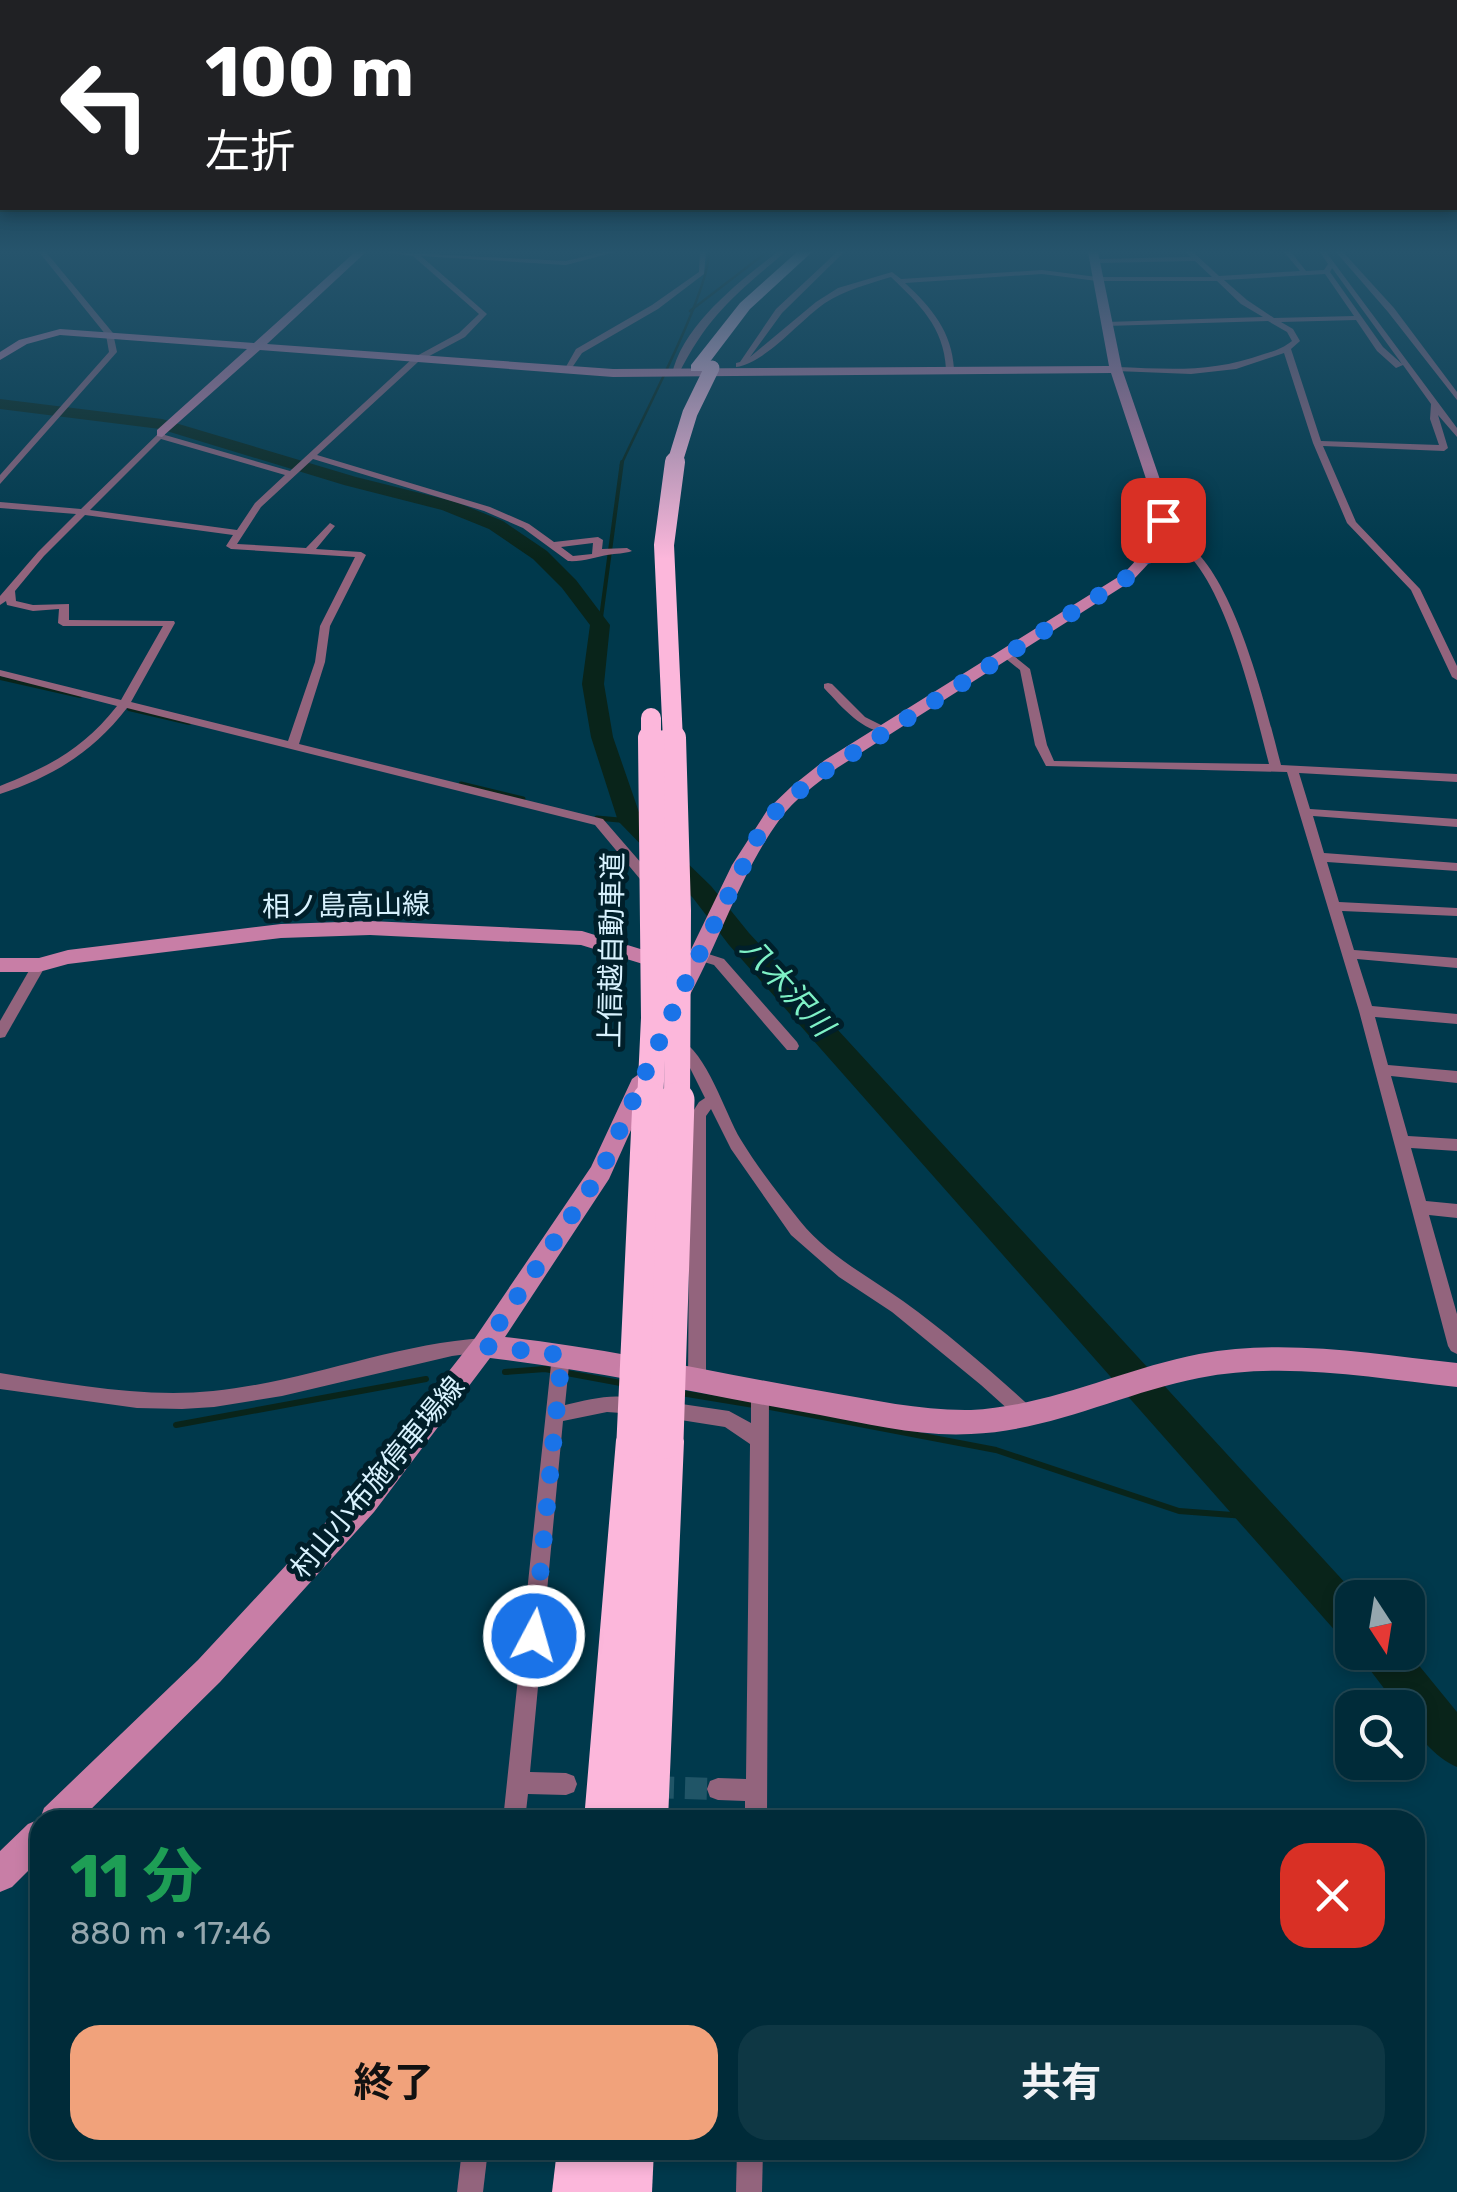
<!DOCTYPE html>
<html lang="ja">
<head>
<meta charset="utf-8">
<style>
  :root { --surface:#002b39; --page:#0e3744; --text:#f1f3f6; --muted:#95a7ae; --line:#224753; --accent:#f1a27b }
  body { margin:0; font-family:Rubik,"Noto Sans JP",sans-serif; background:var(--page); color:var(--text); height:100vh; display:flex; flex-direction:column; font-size:38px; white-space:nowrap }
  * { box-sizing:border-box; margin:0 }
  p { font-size:32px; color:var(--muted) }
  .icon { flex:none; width:55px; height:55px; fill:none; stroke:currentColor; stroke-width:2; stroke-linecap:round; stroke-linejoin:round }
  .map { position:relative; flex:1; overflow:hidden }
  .sheet { position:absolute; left:30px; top:1810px; width:1395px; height:350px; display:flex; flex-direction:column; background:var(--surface); border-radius:30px; box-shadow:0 5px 15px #0003,0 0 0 2px var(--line) }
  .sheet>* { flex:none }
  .guide { position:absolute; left:0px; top:0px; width:1458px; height:210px; box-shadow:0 5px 15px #0003,0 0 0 2px var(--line); background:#202124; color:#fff; overflow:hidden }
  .needle { width:65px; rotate:168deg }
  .tools { position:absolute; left:1335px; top:1580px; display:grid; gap:20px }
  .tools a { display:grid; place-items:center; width:90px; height:90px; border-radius:20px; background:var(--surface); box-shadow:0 5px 15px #0003,0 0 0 2px var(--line); font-size:50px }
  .pin { position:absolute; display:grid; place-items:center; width:85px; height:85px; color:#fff; margin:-42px; border-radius:20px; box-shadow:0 5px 15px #0006 }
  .me { position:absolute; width:110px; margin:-55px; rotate:6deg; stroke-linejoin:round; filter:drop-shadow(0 0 8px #0008) }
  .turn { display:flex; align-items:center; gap:35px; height:210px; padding:0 40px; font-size:45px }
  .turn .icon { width:130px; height:130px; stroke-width:2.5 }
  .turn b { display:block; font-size:70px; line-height:85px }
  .round { display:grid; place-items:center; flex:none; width:105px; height:105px; border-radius:30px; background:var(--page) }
  .head { display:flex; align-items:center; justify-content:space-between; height:170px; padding:0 40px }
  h1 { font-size:60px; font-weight:700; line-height:75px; color:#1e9e55 }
  .cta { display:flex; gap:20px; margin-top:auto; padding:20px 40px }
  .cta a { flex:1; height:115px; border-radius:30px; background:var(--accent); color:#111; font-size:40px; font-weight:700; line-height:115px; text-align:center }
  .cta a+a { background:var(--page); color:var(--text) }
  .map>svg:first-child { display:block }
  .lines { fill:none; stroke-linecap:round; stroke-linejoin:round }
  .stream-far3 { stroke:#09241a; stroke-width:2.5 }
  .stream-far2 { stroke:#09241a; stroke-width:4 }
  .stream-far1 { stroke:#09241a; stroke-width:5 }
  .stream { stroke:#09241a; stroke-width:6 }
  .river { fill:#09241a; fill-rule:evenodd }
  .street-tunnel { stroke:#205567; stroke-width:22; stroke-dasharray:22 11; stroke-linecap:butt }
  .street { fill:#93647d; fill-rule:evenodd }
  .secondary { fill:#c87ea6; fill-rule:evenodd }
  .highway { fill:#fcb7db; fill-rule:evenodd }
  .highway-bridge-far3 { stroke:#fcb7db; stroke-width:15 }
  .highway-bridge-far2 { stroke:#fcb7db; stroke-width:20 }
  .highway-bridge-far1 { stroke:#fcb7db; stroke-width:26 }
  .highway-bridge { stroke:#fcb7db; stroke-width:35 }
  .route { stroke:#1a73e8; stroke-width:18; stroke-dasharray:0 32.4 }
  .labels { text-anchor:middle; stroke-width:10; stroke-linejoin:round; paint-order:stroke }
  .street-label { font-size:28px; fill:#d8f2fe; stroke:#001f2a }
  .water-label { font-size:30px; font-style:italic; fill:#7ef1c6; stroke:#001f2a }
</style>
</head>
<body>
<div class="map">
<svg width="1457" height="2192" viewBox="0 0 1457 2192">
  <rect width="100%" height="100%" fill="#00394c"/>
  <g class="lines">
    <g class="stream-far3">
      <path d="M690 311 767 252"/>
      <path d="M621 465C641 420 709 293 709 252"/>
    </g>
    <g class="stream-far2">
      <path d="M600 625 622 462"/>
      <path d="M0 678 80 696"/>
      <path d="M129 709 189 723"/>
    </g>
    <g class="stream-far1">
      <path d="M461 784 523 799"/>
      <path d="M597 818 630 821"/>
    </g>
    <g class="stream">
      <path d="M505 1372 545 1369 626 1384"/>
      <path d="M681 1393 754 1405"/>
      <path d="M765 1406 996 1450 1179 1511 1259 1517"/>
      <path d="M176 1425 426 1379"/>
    </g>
    <g class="river">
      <path d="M0 399 162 419 356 477 456 502 503 521 547 551 576 580 610 625 604 684 613 737 641 818 711 886 749 933 1359 1598H1352V1640L1338 1634 729 945 693 898 618 821 591 737 582 684 590 625 562 588 533 559 489 529 442 510 344 485 160 429 0 409Z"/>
      <path d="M1361 1652H1408L1457 1712V1767C1437 1759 1408 1730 1408 1708H1399L1367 1666Z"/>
    </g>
    <path class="street-tunnel" d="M652 1787 718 1789"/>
    <g class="street">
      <path d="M39 252H46L113 333 117 352 0 484V475L109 352 106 335Z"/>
      <path d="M385 252 566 261 603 252H615L566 265 421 256 487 314 465 337 418 362 317 455 490 507 529 524 554 542 598 537 603 540 602 549 627 548 632 551C624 554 617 553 607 555 596 557 582 562 568 561L523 528 484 511 313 459 261 507 237 544 306 548 330 523 335 526 316 549 361 552 366 555 330 626 325 662 299 744 603 819 655 879 656 882 655 885H645L595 825 127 708C93 752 52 777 0 794V786C50 766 83 749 117 706L0 676V670L121 700 163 626H63L58 623 59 609 33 611 7 605 6 601 0 605V596L38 552 76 514 0 508V502L81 509 162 430 165 431V435L290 471 413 358 459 333 479 314 413 256ZM161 439 285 475 255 503 237 530 90 510ZM85 515 233 535 226 546 231 549 355 557 320 626 315 662 288 741 131 702 175 623 174 621 69 620V604L33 605 16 601 15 591 44 556ZM593 543 592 554 573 556 561 547Z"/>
      <path d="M700 252H706L704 274 658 309 582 353 569 372H563L576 349 652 305 699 272Z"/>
      <path d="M778 252H785C735 295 709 314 678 375H672C681 327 740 280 778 252Z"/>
      <path d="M837 252H844L782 313 750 357 816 302 838 288 892 272 901 279 1042 270 1097 277H1212L1195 261 1095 263 1092 261 1095 259 1191 257 1186 252H1193L1219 276 1300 271 1284 252H1291L1306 271 1324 270 1328 264 1320 252H1326L1457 428V437L1438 415 1448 448 1444 451 1323 446 1356 522 1420 589 1457 666V680L1452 677 1411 590 1347 523 1313 443 1284 353 1236 369 1191 374 1116 371 1112 369 1116 367C1171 369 1211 373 1264 354 1275 351 1283 348 1292 341L1287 332 1268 321 1106 326 1102 324 1106 322 1263 317 1241 304 1217 281H1097L1042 274 905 283C932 308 952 332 954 369L950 371 946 369C944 327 919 304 891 277 868 284 845 290 825 303 800 320 766 363 736 367V363L740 362 776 309ZM1332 268 1402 364 1383 347 1330 272ZM1325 274 1354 316 1274 318 1247 300 1224 280ZM1356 320 1377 351 1396 368 1403 365 1431 404 1430 419 1439 445 1321 441 1291 349 1300 341 1293 329 1281 322Z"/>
      <path d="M1336 252H1343L1394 308 1457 392V400L1388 312Z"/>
      <path d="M1156 537C1165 537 1177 538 1186 543 1235 577 1266 708 1281 765L1457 774V782L1299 773 1310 809 1457 819V827L1313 816 1324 853 1457 863V871L1327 862 1339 902 1457 908V916L1342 911 1354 950 1457 958V968L1357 959 1372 1006 1457 1014V1024L1375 1017 1388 1065 1457 1071V1083L1391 1076 1408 1136 1457 1139V1151L1411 1148 1426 1201 1457 1204V1218L1429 1215 1457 1314V1354L1451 1351 1448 1346 1359 1011 1287 772 1046 766 1035 745 1020 670 1000 654 1009 652 1030 669 1047 745 1054 761 1269 764C1255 711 1225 578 1179 547 1172 543 1163 542 1156 541Z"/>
      <path d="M828 683 832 684 865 717 889 729V733C862 732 842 707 824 688V684Z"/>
      <path d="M699 951 724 959 797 1042 799 1046 797 1050H787L714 965 694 959 692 956 694 953Z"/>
      <path d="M39 960 46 965 5 1037 0 1038V1021L34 962Z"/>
      <path d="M678 1038C708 1053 724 1112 741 1140 758 1168 780 1196 800 1221 827 1255 868 1276 903 1301 949 1334 992 1372 1033 1409L1036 1415 1033 1421 1027 1423 1021 1421 981 1385 892 1312 839 1277 791 1235 731 1149 711 1109 706 1116V1383L703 1389 697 1391 691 1389 688 1383 690 1116 699 1102 705 1098 688 1064 671 1043Z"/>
      <path d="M484 1338 490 1341 493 1346 490 1351 452 1356 282 1396 214 1407 182 1409 137 1408 0 1389V1373C70 1384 142 1398 213 1391 305 1382 392 1344 484 1338Z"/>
      <path d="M561 1347 567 1350 570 1355 565 1405C591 1399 615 1392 641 1400L644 1406 641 1412 635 1414 607 1412 563 1421 530 1772 566 1773 574 1776 577 1784 574 1792 566 1795 528 1794 525 1820H503L552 1355 555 1350Z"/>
      <path d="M760 1386 766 1388 769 1394 767 1820H745V1801L718 1800 710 1797 707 1789 710 1781 718 1778 746 1779 750 1444 725 1427 668 1418 662 1416 659 1410 662 1404 668 1402 729 1411 751 1423V1394L754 1388Z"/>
      <path d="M462 2150H488L483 2192H457Z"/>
      <path d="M737 2150H763L762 2192H736Z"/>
    </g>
    <g class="secondary">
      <path d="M355 252H366L267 344 613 369 1109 366 1088 252H1098L1122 369 1168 503C1172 538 1157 556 1133 580L837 768C818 783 794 799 780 819 739 875 719 944 685 1004H671L667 999 732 865 768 809 791 787 825 760 1123 574C1145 552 1158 536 1154 503L1111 373 613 377 260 350 162 437 157 436V430L247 349 60 335 27 344 0 360V352L19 340 60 329 254 343Z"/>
      <path d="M370 921 582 931 676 960 679 965 669 972 581 945 370 935 281 938 68 964 39 972H0V958H39L68 950 281 924Z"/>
      <path d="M643 1071 654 1079 609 1179 505 1337C613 1349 720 1374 827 1392 874 1400 923 1411 971 1410 1050 1406 1122 1369 1199 1354 1285 1338 1372 1354 1457 1363V1387C1372 1378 1285 1361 1199 1378 1122 1393 1051 1431 971 1434 921 1437 869 1424 820 1415 710 1396 601 1371 490 1358L374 1512 220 1682 80 1820H40V1859L12 1887 0 1892V1851L28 1824 40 1819 44 1808 198 1660 354 1492 475 1338 591 1167 632 1079Z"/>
    </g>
    <g class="highway">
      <path d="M797 252H812L750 309 703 371H691V365L740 303Z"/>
      <path d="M634 1423 647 1428 650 1435 653 1429 666 1424 679 1429 684 1441 668 1820H584L616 1440 621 1428Z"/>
      <path d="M557 2150H654L652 2192H552Z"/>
    </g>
    <path class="highway-bridge-far3" d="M674 465 690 413 712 368"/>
    <g class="highway-bridge-far2">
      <path d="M651 718V741"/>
      <path d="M673 741 664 545 675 462"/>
    </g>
    <g class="highway-bridge-far1">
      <path d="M673 738 678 911 677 1102"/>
      <path d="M650 1102 654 1018 651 738"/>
    </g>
    <g class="highway-bridge">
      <path d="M634 1440 650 1100"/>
      <path d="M666 1441 677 1100"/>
    </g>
  </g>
  <linearGradient id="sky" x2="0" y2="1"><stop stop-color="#001f2a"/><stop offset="0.45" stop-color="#26546c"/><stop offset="1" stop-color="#26546c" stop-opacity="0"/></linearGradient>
  <rect width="1457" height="559" fill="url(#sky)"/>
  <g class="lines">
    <path class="route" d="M534 1636 562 1355 484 1346 601 1172 690 973 760 832 774 813 814 778 1128 577C1146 559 1158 546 1163 520"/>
  </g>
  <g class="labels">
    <g class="street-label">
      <text transform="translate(346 905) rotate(-1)" y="10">相ノ島高山線</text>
      <text transform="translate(611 950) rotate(-89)" y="10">上信越自動車道</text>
      <text transform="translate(377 1477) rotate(-50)" y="10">村山小布施停車場線</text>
    </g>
    <g class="water-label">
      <text transform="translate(787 987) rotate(48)" y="10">八木沢川</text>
    </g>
  </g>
</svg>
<div class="tools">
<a><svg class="needle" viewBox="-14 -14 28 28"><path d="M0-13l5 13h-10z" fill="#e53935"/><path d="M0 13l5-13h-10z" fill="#95a7ae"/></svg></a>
<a><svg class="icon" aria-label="search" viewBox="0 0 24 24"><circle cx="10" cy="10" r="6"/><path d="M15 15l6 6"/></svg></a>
</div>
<div class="pin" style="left:1163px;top:520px;background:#d93025"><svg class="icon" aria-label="arrive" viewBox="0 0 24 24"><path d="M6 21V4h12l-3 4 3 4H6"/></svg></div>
<svg class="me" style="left:534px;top:1636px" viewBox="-20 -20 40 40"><circle r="17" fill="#1a73e8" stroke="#fff" stroke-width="3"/><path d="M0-11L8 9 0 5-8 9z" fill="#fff"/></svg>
<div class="guide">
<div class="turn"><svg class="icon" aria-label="left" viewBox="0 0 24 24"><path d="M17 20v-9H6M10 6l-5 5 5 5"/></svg><div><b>100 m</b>左折</div></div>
</div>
<section class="sheet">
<div class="head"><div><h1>11 分</h1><p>880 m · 17:46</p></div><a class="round" style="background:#d93025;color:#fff"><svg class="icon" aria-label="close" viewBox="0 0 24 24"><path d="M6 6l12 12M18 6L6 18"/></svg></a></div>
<div class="cta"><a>終了</a><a>共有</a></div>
</section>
</div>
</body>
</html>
